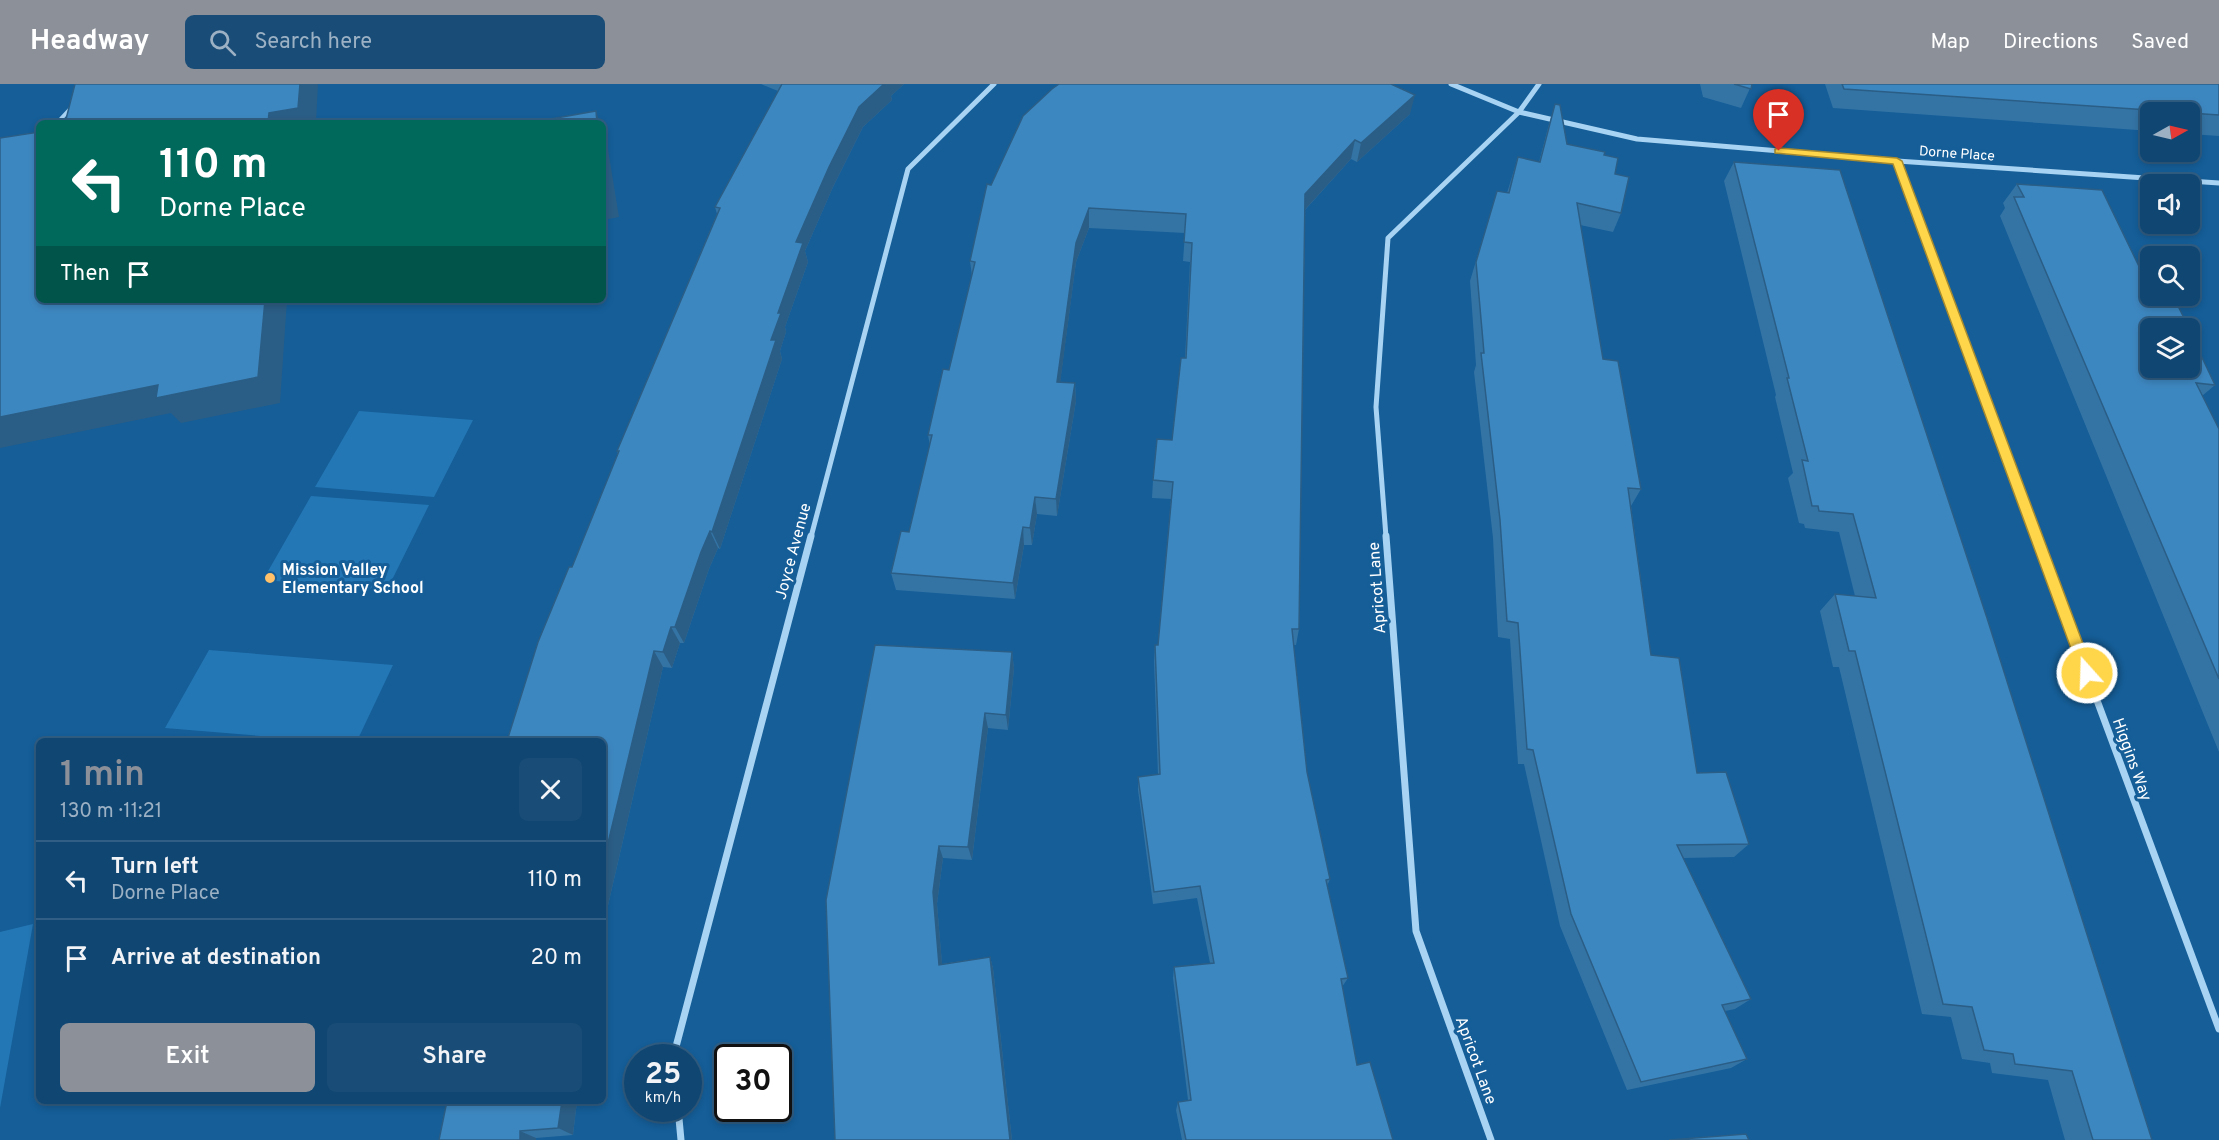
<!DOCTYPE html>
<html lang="en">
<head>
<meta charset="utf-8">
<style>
  :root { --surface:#104672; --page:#194d77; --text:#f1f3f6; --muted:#9cb1c4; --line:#305e84; --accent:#8c9099 }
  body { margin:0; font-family:Overpass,sans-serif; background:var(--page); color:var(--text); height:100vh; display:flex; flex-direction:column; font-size:22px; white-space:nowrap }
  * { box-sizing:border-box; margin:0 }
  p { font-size:20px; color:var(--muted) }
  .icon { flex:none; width:33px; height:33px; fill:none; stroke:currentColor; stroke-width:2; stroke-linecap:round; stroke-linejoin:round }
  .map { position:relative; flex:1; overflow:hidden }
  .drawer { position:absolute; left:36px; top:654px; width:570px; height:366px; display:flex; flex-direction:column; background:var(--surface); border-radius:9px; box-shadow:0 3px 9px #0003,0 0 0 2px var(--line) }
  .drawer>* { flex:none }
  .hud { position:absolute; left:36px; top:36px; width:570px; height:183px; border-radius:9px; box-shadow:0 3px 9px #0003,0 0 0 2px var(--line); background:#00695c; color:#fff; overflow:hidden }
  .needle { width:39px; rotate:82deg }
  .buttons { position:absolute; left:2140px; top:18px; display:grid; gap:12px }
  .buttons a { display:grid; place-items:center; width:60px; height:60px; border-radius:9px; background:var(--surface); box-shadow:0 3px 9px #0003,0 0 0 2px var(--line); font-size:30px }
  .speed { position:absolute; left:624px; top:960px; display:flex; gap:12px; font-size:30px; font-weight:700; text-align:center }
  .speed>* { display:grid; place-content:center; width:78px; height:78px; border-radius:50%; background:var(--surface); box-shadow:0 3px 9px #0003,0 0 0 2px var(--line); line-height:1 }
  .speed small { font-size:15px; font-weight:400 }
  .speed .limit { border:3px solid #111; border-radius:9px; background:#fff; color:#111 }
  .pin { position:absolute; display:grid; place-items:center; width:51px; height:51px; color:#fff; margin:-62px -26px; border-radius:50% 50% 50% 0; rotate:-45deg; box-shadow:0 0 6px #0007 }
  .pin .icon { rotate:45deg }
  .me { position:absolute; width:66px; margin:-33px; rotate:340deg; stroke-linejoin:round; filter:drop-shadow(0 0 4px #0008) }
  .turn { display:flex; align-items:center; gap:21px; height:126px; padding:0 24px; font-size:27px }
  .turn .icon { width:78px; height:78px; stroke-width:2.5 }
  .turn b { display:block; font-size:42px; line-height:51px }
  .then { display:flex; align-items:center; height:57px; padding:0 24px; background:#0003; gap:12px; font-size:22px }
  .round { display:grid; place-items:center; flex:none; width:63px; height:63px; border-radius:9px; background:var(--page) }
  .overview { display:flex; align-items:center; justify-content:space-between; height:102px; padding:0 24px }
  h1 { font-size:36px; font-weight:600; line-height:45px; color:var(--accent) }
  .action { display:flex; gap:12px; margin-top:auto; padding:12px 24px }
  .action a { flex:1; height:69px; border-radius:9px; background:var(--accent); color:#fff; font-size:24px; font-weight:600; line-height:69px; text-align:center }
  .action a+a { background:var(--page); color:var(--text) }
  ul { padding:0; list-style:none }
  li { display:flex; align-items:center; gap:18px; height:78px; padding:0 24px; border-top:2px solid var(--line) }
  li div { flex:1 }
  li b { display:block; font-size:22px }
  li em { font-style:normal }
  header { display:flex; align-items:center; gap:36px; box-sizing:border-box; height:84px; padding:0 30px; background:var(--accent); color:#fff }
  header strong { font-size:28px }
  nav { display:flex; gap:33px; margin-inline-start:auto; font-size:21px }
  .search { width:420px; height:54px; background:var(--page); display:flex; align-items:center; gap:15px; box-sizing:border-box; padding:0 21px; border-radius:9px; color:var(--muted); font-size:22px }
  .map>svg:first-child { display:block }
  .green { fill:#2477b5 }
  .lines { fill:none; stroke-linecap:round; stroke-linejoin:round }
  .lane { stroke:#a8d3f2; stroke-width:4 }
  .street-far1 { stroke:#a8d3f2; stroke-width:5 }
  .street { stroke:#a8d3f2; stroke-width:7 }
  .wall { fill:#3474a5 }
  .shaded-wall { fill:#2b5e86 }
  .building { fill:#3d87c0; stroke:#2b5e86; stroke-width:1.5 }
  .route { fill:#ffd54a; stroke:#a68a30; stroke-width:1.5 }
  .poi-dot { fill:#ffc169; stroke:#155e98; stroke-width:2 }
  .labels { text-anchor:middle; stroke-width:6; stroke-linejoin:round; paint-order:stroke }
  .far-street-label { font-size:14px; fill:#fff; stroke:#155e98 }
  .street-label { font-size:16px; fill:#fff; stroke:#155e98 }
  .poi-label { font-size:16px; font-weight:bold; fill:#fff; stroke:#155e98; text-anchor:start }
</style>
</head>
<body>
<header>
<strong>Headway</strong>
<div class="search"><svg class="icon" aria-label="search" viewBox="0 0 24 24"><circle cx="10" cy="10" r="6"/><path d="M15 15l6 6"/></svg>Search here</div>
<nav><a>Map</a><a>Directions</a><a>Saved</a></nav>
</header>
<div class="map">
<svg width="2219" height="1056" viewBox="0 0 2219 1056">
  <rect width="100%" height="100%" fill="#155e98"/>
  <g class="green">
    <path d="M359 327 473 336 434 413 315 403Z"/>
    <path d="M311 412 429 421 387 506 263 496Z"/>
    <path d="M209 566 393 581 357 657H321L165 644Z"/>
    <path d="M33 840 0 1024V848Z"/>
  </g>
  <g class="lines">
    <path class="lane" d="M57 39 70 25"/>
    <g class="street-far1">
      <path d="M1451 0 1519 28 1637 55 1897 77 2219 99"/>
      <path d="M1897 77 2037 453"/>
      <path d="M811 453 908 85 994 0"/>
      <path d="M1386 453 1376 323 1388 154 1519 28 1539 0"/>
    </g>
    <g class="street">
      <path d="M1386 452 1416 847 1491 1056"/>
      <path d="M2036 452 2219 945"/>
      <path d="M673 974 811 452"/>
      <path d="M678 1024 681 1056"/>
    </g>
  </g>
  <g class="wall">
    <path d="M761 0H904L891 12 892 16 863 43 833 103 805 167 808 178 785 243 786 248 780 267 782 275 720 465 718 464 709 485 684 559H680L672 584 663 583 603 843V657L572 483 618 370 617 367 717 130 715 123 778 7Z"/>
    <path d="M1700 0H1752L1741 24 1703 13Z"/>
    <path d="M1825 0H2219V52L2190 50V28H2151V47L1833 24Z"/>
    <path d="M1555 20 1567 60 1604 71 1615 90 1621 129 1613 148 1580 141 1603 275 1641 405 1631 422 1651 571 1697 689 1749 760 1734 773 1683 774 1751 915 1735 925 1725 927 1747 975 1731 984 1627 1006 1560 842 1524 680H1518L1510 555 1498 553 1493 454 1474 288 1476 281 1470 197 1497 107 1507 109 1518 73 1539 78 1549 40Z"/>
    <path d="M1410 30 1357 78 1351 75 1305 126 1299 545 1296 561H1293L1307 688 1330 795 1327 802 1348 894 1342 903 1357 981 1393 1056H1182L1176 1026 1178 1018 1188 1016 1173 894 1174 883 1210 879 1197 814 1153 820 1138 706V693L1158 691 1154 577 1155 561H1158L1171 415 1152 414 1153 396 1172 356 1185 274 1190 178 1183 177 1185 149 1089 144 1076 178 1060 298 1075 299 1076 317 1057 432 1037 430 1032 461H1024L1015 515 896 506 891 489 909 448 930 362 928 351 949 286 972 192 970 177 991 101Z"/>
    <path d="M1734 78 2152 1056H2065L2048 996 1992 989 1990 979 1962 975 1951 933 1922 930 1839 583H1833L1820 527 1835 510 1855 512 1839 448 1805 444 1804 440 1799 439 1788 394 1793 389 1775 313 1776 311 1724 97Z"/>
    <path d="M2017 100 2150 205 2215 301 2202 312 2219 345V668L2000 132 2005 124 2003 119Z"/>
    <path d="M1012 568 1014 584 1008 646 988 644 972 776 943 774 937 820 942 880 990 873 993 884 1012 1056 826 816Z"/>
    <path d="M447 1017H577L573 1051 536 1054V1056H439Z"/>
  </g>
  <g class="shaded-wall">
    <path d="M300 0H318L316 39H268L269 29Z"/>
    <path d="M884 0H904L891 12 892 16 863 43 833 103 805 167 808 178 785 243 786 248 780 267 782 275 720 465 712 448 771 256 796 158 829 83 859 23Z"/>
    <path d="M1415 11 1410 30 1357 78 1361 59Z"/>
    <path d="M596 27 600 39H597Z"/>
    <path d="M603 45 606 53 619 133 603 136Z"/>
    <path d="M1355 56 1351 75 1302 129 1305 110Z"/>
    <path d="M1089 124V144L1076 178 1058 316 1057 298 1076 159Z"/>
    <path d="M265 216H287L280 319 181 339 171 329 0 364V333Z"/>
    <path d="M455 216H483L458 221Z"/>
    <path d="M1075 299 1076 317 1057 432 1056 415Z"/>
    <path d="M1035 413 1037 430 1032 461 1030 444Z"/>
    <path d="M1023 443 1024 461 1015 515 1013 499Z"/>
    <path d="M710 447 718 464 709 485 684 559 675 543 701 468Z"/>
    <path d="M671 543 680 559 672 584 663 568Z"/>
    <path d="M654 567 663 583 603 843V780Z"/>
    <path d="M1012 568 1014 584 1008 646 1006 631Z"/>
    <path d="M985 629 988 644 972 776 968 763Z"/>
    <path d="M939 762 943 774 937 820 943 891 939 881 933 808Z"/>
    <path d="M990 873 993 884 1012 1056H1010Z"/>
    <path d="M562 1017H577L573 1051 558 1044Z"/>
    <path d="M520 1047 536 1054V1056H520Z"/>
  </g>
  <g class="building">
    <path d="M75 0H300L298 24 269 29 268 39H65Z"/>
    <path d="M782 0H884L859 23 829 83 796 158 803 159 778 229H781L771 256H776L712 448 710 447 701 468 675 543H671L663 568 654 567 603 780V657H507L538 558 569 483H572L619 367H617L720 124 715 123Z"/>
    <path d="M1059 0H1391L1415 11 1361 59 1355 56 1305 110 1299 545H1292L1307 688 1330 795 1326 796 1348 894 1341 895 1357 981 1370 978 1393 1056H1186L1178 1018 1191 1016 1174 883 1214 879 1200 802 1154 808 1138 693 1160 690 1155 561H1158L1173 398 1153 396 1157 355 1172 356 1181 274H1186L1192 159 1184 158 1186 130 1089 124 1076 159 1057 298 1075 299 1056 415 1035 413 1030 444 1023 443 1013 499 891 489 901 447 909 448 932 351H928L943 285 949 286 975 178 970 177 987 100 991 101 1023 32 1052 5Z"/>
    <path d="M1734 0H1752L1751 5Z"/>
    <path d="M1842 0H2219V31L2190 29V28H2178L1844 5Z"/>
    <path d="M1555 20 1560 21 1567 60 1605 68 1604 71 1618 74 1615 90 1629 93 1621 129 1577 119 1603 275 1618 277 1641 405 1628 404 1651 571 1679 574 1697 689 1726 688 1749 760 1677 761 1751 915 1722 921 1747 975 1641 998 1571 830 1533 666 1527 665 1518 539 1507 537 1500 436 1481 269H1484L1476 178 1497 107 1509 109 1518 73 1540 78Z"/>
    <path d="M596 27 597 39H528Z"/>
    <path d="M39 48V216H265L258 293 156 314 158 301 0 333V54Z"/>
    <path d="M603 74 608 107 603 108Z"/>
    <path d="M1734 78 1840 86 1987 534 2152 1056H2093L2072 987 2015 980 2013 970 1984 966 1972 923 1943 920 1855 567H1849L1835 510 1876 514 1853 430 1819 427 1818 422H1812L1802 376 1808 377 1787 294H1789Z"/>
    <path d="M2017 100 2102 106 2150 205H2151V212H2173L2189 244H2151V284H2190V248L2215 301 2196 299 2219 345V595L2014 113H2024Z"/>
    <path d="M875 561 1012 568 1006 631 985 629 968 763 939 762 933 808 939 881 990 873 1010 1056H835L826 816Z"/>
    <path d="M447 1017H562L558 1044 520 1047V1056H439Z"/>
    <path d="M1746 1050 1749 1056H1669Z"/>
  </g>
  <path class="route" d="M1779 64 1897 74 1902 77 2094 589 2092 593H2082L2080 589 1893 80 1775 69V65Z"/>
  <circle class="poi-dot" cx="270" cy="494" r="6"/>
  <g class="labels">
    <g class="far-street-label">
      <text transform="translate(1957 69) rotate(4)" y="5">Dorne Place</text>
    </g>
    <g class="street-label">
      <text transform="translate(792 467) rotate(-75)" y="6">Joyce Avenue</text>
      <text transform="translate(1376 504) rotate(-94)" y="6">Apricot Lane</text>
      <text transform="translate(2133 675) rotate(70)" y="6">Higgins Way</text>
      <text transform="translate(1477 976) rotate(70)" y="6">Apricot Lane</text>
    </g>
    <g class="poi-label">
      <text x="282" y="491">Mission Valley<tspan x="282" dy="18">Elementary School</tspan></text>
    </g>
  </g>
</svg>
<div class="buttons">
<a><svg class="needle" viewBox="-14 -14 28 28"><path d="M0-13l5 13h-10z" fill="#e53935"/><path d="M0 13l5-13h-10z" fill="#9cb1c4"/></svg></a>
<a><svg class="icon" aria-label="sound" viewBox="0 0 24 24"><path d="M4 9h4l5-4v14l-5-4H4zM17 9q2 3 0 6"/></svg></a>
<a><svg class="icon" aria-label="search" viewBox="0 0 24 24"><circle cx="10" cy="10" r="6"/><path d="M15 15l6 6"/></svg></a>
<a><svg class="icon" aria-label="layers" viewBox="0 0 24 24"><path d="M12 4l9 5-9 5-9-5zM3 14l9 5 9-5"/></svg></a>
</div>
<div class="speed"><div>25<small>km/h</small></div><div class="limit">30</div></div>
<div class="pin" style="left:1779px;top:67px;background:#d93025"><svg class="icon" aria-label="arrive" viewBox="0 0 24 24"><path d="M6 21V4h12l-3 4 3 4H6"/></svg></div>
<svg class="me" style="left:2087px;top:589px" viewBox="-20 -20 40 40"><circle r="17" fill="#ffd54a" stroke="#fff" stroke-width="3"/><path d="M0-11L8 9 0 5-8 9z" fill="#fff"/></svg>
<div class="hud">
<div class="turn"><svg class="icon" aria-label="left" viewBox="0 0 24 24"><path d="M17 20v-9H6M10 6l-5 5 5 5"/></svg><div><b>110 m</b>Dorne Place</div></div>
<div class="then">Then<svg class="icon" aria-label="arrive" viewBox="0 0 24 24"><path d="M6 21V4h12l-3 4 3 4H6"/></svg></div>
</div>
<section class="drawer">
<div class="overview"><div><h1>1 min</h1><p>130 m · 11:21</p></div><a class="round"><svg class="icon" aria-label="close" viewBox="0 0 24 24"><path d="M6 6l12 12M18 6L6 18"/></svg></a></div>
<ul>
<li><svg class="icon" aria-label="left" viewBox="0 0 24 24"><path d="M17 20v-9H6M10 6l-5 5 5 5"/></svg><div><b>Turn left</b><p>Dorne Place</p></div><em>110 m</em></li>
<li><svg class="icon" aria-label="arrive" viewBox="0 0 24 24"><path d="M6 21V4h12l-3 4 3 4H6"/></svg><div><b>Arrive at destination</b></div><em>20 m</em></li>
</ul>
<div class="action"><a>Exit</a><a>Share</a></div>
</section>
</div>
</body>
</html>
